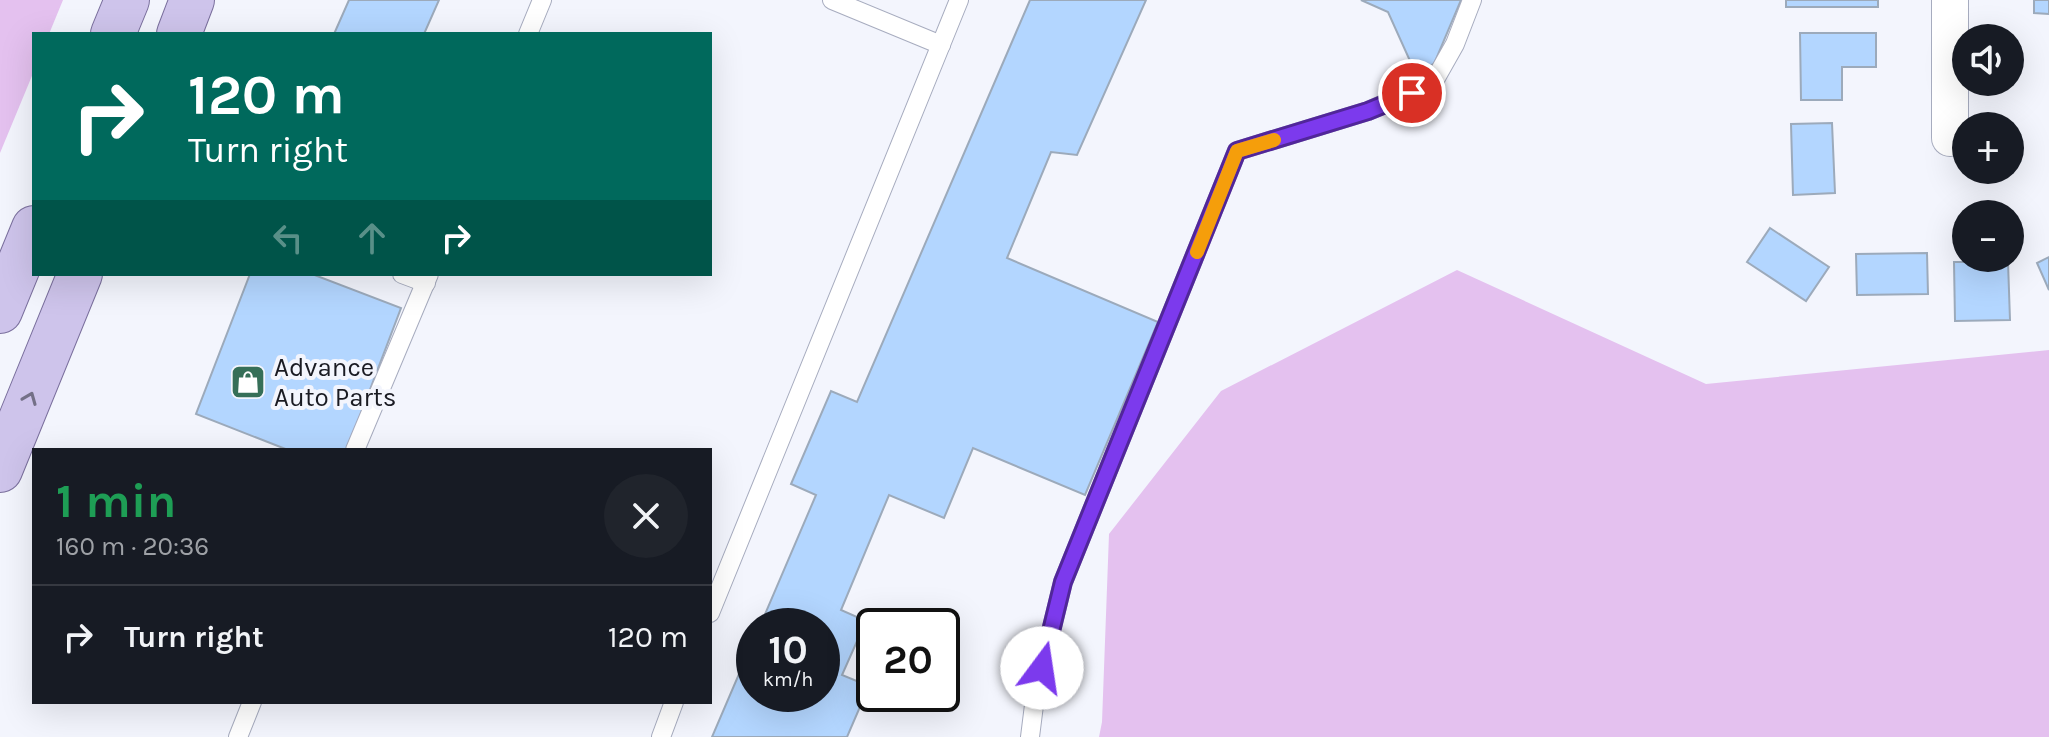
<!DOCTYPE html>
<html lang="en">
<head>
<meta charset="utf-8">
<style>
  :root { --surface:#171b24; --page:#20242c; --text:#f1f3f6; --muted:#9ea1a6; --line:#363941 }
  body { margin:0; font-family:Karla,sans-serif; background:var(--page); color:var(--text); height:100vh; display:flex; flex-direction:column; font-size:30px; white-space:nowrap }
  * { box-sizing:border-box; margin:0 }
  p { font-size:26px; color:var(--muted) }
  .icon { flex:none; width:44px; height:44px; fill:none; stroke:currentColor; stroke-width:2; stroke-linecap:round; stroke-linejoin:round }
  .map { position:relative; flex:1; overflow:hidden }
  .panel { position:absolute; left:32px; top:448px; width:680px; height:256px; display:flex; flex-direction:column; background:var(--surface); border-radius:0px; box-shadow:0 8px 32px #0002 }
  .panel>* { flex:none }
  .banner { position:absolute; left:32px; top:32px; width:680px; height:244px; border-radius:0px; box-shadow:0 8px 32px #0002; background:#00695c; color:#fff; overflow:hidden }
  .buttons { position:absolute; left:1952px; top:24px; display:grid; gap:16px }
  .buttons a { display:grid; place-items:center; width:72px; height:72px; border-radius:50%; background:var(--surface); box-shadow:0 8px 32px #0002; font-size:40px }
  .speed { position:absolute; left:736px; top:608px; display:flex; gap:16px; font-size:40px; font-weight:700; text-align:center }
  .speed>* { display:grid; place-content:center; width:104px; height:104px; border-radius:50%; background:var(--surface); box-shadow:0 8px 32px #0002; line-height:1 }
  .speed small { font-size:20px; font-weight:400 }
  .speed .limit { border:4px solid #111; border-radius:12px; background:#fff; color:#111 }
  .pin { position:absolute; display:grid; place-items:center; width:68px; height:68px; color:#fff; margin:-34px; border:4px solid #fff; border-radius:50%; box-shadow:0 2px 8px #0007 }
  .me { position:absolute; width:88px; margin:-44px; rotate:14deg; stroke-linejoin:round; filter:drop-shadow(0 0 6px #0008) }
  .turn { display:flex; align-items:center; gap:28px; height:168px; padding:0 24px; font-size:36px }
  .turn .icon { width:104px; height:104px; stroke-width:2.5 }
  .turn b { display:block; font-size:56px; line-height:68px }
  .lanes { display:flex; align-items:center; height:76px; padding:0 24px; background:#0003; justify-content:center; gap:40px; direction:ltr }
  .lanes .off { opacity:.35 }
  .round { display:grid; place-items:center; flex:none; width:84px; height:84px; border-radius:42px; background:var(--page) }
  .headline { display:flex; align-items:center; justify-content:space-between; height:136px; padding:0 24px }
  h1 { font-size:48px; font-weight:700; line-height:60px; color:#1e9e55 }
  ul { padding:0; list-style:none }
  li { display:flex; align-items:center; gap:24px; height:104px; padding:0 24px; border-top:2px solid var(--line) }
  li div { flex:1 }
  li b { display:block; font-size:30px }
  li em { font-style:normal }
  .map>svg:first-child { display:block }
  .green { fill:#e4c1ef }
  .building { fill:#b3d6ff; stroke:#9caabb; stroke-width:2 }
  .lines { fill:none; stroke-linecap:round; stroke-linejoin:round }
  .service-casing { stroke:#a7acbf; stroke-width:20 }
  .minor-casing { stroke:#a7acbf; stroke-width:38 }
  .primary-casing { stroke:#7a6f9d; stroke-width:46 }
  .service { stroke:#fff; stroke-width:18 }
  .minor { stroke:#fff; stroke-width:36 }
  .primary { stroke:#cec4eb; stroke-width:44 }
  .oneway { stroke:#747087 }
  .route-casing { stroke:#51269a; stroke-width:20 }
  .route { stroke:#7c3aed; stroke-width:14 }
  .slow { stroke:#f59e0b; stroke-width:14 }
  .labels { text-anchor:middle; stroke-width:8; stroke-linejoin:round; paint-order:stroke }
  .poi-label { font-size:26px; fill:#1a1b23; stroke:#f3f5fd; text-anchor:start }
</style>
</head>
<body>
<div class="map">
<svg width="2049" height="737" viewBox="0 0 2049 737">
  <rect width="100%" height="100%" fill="#f3f5fd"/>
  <g class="green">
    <path d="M0 0H63L49 34H34V71L0 153Z"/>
    <path d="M1457 270 1706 384 2049 350V737H1099L1102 722 1109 534 1221 391Z"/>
  </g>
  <g class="building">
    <path d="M349 0H439L424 34H334Z"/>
    <path d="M1030 0H1146L1077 155 1051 152 1007 258 1158 322 1085 495 973 448 944 518 889 495 841 610 866 621 842 675 869 686 847 737H712L754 639V694H822V626H760L816 495 791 484 831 391 857 402Z"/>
    <path d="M1361 0H1461L1434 64 1415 72 1388 12Z"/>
    <rect x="1786" y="0" width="92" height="7"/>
    <path d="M2034 0H2049V14L2034 13Z"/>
    <path d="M1800 33H1876V67H1842V100H1801Z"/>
    <path d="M1832 123 1835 193 1793 195 1791 124Z"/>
    <path d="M1770 228 1829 267 1806 301 1747 262Z"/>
    <path d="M1927 253 1928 294 1857 295 1856 254Z"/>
    <path d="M2049 257V290L2037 263Z"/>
    <path d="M1954 262H2008L2010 320 1955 321Z"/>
    <path d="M250 274H312L401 308 347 450H288L196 414Z"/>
  </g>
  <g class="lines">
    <g class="service-casing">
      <g id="service">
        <path d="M832 0 941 45"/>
        <path d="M528 34 542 0"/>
        <path d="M402 274 426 283"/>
        <path d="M355 450 429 274"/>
        <path d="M710 613 959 0"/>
        <path d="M238 737 252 702"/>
        <path d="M661 737 674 702"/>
        <path d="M1030 737 1035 697 1063 582 1237 151 1368 111 1433 83 1455 44 1472 0"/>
      </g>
    </g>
    <g class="minor-casing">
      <path id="minor" d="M1950 0V138"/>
    </g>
    <g class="primary-casing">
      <g id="primary">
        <path d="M113 34 127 0"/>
        <path d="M179 34 192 0"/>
        <path d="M0 311 34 228"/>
        <path d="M0 470 80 274"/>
      </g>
    </g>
    <use href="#service" class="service"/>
    <use href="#minor" class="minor"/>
    <use href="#primary" class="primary"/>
  </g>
  <defs><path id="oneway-chevron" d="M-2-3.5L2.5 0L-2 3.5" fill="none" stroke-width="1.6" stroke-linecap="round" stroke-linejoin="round" transform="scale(2)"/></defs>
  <use class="oneway" href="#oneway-chevron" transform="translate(30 398) rotate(-68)"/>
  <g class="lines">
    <g class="route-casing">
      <path id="route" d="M1042 668 1063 582 1237 151 1368 111 1412 93"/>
    </g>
    <use href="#route" class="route"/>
    <path class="slow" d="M1197 252 1237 151 1274 140"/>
  </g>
  <defs>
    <g id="shop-square" transform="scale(1.8)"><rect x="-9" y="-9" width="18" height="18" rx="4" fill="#366f58" stroke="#f3f5fd"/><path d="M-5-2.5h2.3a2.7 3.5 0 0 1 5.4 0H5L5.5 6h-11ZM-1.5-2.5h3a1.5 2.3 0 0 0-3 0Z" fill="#fff"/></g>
  </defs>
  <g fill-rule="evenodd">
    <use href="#shop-square" x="248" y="382"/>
  </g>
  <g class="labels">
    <g class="poi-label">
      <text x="274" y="376">Advance<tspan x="274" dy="30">Auto Parts</tspan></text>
    </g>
  </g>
</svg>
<div class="buttons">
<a><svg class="icon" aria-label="sound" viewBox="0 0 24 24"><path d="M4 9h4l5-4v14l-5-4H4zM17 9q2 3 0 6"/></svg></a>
<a>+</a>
<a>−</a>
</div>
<div class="speed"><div>10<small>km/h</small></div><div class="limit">20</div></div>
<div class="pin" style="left:1412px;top:93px;background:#d93025"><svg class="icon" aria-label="arrive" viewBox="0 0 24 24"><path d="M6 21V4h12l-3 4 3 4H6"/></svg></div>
<svg class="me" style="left:1042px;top:668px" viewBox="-20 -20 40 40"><circle r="19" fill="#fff"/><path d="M0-13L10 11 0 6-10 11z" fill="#7c3aed"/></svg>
<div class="banner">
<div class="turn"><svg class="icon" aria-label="right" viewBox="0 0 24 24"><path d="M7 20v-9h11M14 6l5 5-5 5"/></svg><div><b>120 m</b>Turn right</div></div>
<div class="lanes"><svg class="icon off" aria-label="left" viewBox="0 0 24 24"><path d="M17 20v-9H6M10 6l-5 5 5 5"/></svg><svg class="icon off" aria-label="ahead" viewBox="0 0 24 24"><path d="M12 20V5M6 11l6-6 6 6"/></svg><svg class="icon" aria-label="right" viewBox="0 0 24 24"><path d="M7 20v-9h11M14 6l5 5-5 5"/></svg></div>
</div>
<section class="panel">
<div class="headline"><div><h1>1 min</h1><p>160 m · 20:36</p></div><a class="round"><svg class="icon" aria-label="close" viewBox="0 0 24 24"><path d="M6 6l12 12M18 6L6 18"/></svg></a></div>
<ul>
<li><svg class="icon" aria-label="right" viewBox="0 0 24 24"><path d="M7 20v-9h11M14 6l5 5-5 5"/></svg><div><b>Turn right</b></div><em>120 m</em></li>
</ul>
</section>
</div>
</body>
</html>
